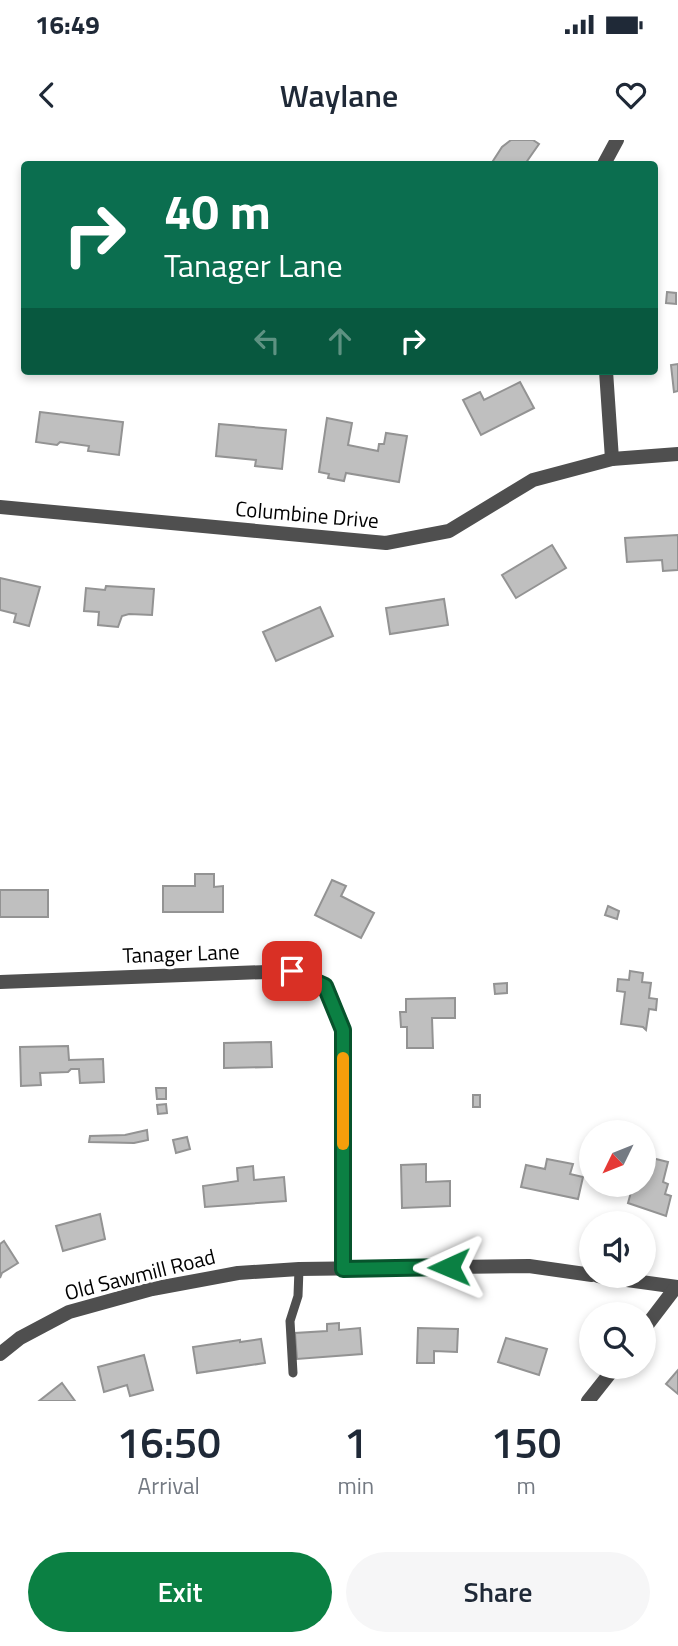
<!DOCTYPE html>
<html lang="en">
<head>
<meta charset="utf-8">
<style>
  :root { --surface:#fff; --page:#f6f6f7; --text:#1f2937; --muted:#747a83; --accent:#0b8043 }
  body { margin:0; font-family:"Titillium Web",sans-serif; background:var(--page); color:var(--text); height:100vh; display:flex; flex-direction:column; font-size:26px; white-space:nowrap }
  * { box-sizing:border-box; margin:0 }
  p { font-size:23px; color:var(--muted) }
  .icon { flex:none; width:38px; height:38px; fill:none; stroke:currentColor; stroke-width:2; stroke-linecap:round; stroke-linejoin:round }
  .map { position:relative; height:1261px; overflow:hidden }
  .sheet { display:flex; flex-direction:column; background:var(--surface); flex:1 }
  .sheet>* { flex:none }
  .guide { position:absolute; left:21px; top:21px; width:637px; height:214px; border-radius:7px; box-shadow:0 4px 10px #0003; background:#0b6e4f; color:#fff; overflow:hidden }
  .needle { width:46px; rotate:227deg }
  .buttons { position:absolute; left:579px; top:980px; display:grid; gap:14px }
  .buttons a { display:grid; place-items:center; width:77px; height:77px; border-radius:50%; background:var(--surface); box-shadow:0 4px 10px #0003; font-size:35px }
  .pin { position:absolute; display:grid; place-items:center; width:60px; height:60px; color:#fff; margin:-30px; border-radius:14px; box-shadow:0 4px 10px #0006 }
  .me { position:absolute; width:77px; margin:-38px; rotate:269deg; stroke-linejoin:round; filter:drop-shadow(0 0 5px #0008) }
  .turn { display:flex; align-items:center; gap:24px; height:147px; padding:0 28px; font-size:32px }
  .turn .icon { width:91px; height:91px; stroke-width:2.5 }
  .turn b { display:block; font-size:49px; line-height:60px }
  .lanes { display:flex; align-items:center; height:66px; padding:0 28px; background:#0003; justify-content:center; gap:35px; direction:ltr }
  .lanes .off { opacity:.35 }
  .eta { display:flex; justify-content:space-evenly; align-items:center; height:119px; text-align:center }
  .eta b { font-size:42px; font-weight:600; line-height:49px }
  .primary-button { display:flex; gap:14px; margin-top:auto; padding:14px 28px }
  .primary-button a { flex:1; height:80px; border-radius:42px; background:var(--accent); color:#fff; font-size:28px; font-weight:600; line-height:80px; text-align:center }
  .primary-button a+a { background:var(--page); color:var(--text) }
  .status { display:flex; justify-content:space-between; align-items:center; height:49px; padding:0 35px; background:var(--surface); direction:ltr }
  .status svg { height:19px; fill:currentColor }
  header { display:flex; justify-content:space-between; align-items:center; height:91px; padding:0 28px; background:var(--surface); font-size:32px; font-weight:600 }
  .map>svg:first-child { display:block }
  .building { fill:#bfbfbf; stroke:#939393; stroke-width:2 }
  .lines { fill:none; stroke-linecap:round; stroke-linejoin:round }
  .lane { stroke:#4f4f4f; stroke-width:9 }
  .street { stroke:#4f4f4f; stroke-width:14 }
  .route-casing { stroke:#07532c; stroke-width:18 }
  .route { stroke:#0b8043; stroke-width:12 }
  .slow { stroke:#f59e0b; stroke-width:12 }
  .labels { text-anchor:middle; stroke-width:6; stroke-linejoin:round; paint-order:stroke }
  .street-label { font-size:21px; fill:#000; stroke:#fff }
</style>
</head>
<body>
<div class="status"><b>16:49</b><svg viewBox="0 0 49 12"><path d="M0 12V9h3v3zM5 12V6h3v6zM10 12V3h3v9zM15 12V0h3v12zM26 1h20v11H26zM47 4h2v5h-2z"/></svg></div>
<header><svg class="icon" aria-label="back" viewBox="0 0 24 24"><path d="M15 5l-7 7 7 7"/></svg>Waylane<svg class="icon" aria-label="heart" viewBox="0 0 24 24"><path d="M12 20l-8-8c-3-5 5-10 8-4 3-6 11-1 8 4z"/></svg></header>
<div class="map">
<svg width="678" height="1261" viewBox="0 0 678 1261">
  <rect width="100%" height="100%" fill="#fff"/>
  <g class="building">
    <path d="M533 0 539 4 525 24H491L502 7 511 0Z"/>
    <path d="M667 152 676 153V164L666 163Z"/>
    <path d="M678 224V251L674 252 671 225Z"/>
    <path d="M520 242 534 268 481 295 463 260 480 252 484 260Z"/>
    <path d="M40 272 123 282 119 315 88 311 89 306 60 302 57 305 36 302Z"/>
    <path d="M327 278 352 283 348 305 378 311 379 304H384L386 293 407 296 399 342 346 333 344 341 328 338 329 334 319 332Z"/>
    <path d="M219 284 286 290 282 329 255 326 256 320 216 316Z"/>
    <path d="M678 395V430L663 431 662 420 627 422 625 398Z"/>
    <path d="M552 405 566 428 516 458 502 435Z"/>
    <path d="M0 438 40 447 29 486 14 482 16 474 0 470Z"/>
    <path d="M106 446 154 449 152 475 129 474 122 476 118 487 98 485 99 472 84 471 86 448 105 450Z"/>
    <path d="M444 459 448 485 390 494 386 468Z"/>
    <path d="M320 467 333 496 276 521 263 492Z"/>
    <path d="M195 734H214V747L223 746V772H163V746H195Z"/>
    <path d="M332 740 346 746 341 756 374 773 361 798 315 775Z"/>
    <rect x="0" y="750" width="48" height="27"/>
    <path d="M608 766 619 771 617 779 605 775Z"/>
    <path d="M630 831 643 833 642 842 651 843 649 858 657 859 656 870 649 869 646 890 643 887 621 884 625 852 617 851 618 839 629 840Z"/>
    <path d="M507 843V853L495 854 494 844Z"/>
    <path d="M455 858V878H432L433 908H407V887H401L400 872H406V859Z"/>
    <path d="M271 902 272 927 224 928V903Z"/>
    <path d="M68 906 69 920 103 919 104 942 80 943 79 929H71L68 932 40 933 41 945 21 946 20 907Z"/>
    <path d="M156 948H166V959H157Z"/>
    <rect x="473" y="955" width="7" height="12"/>
    <path d="M166 964 167 973 158 974 157 965Z"/>
    <path d="M147 990 148 1000 134 1003 89 1002 90 996 125 995Z"/>
    <path d="M187 997 190 1009 176 1013 173 1000Z"/>
    <path d="M644 1016 668 1022 663 1042 668 1044 665 1054 671 1056 666 1076 628 1063 633 1045H644Z"/>
    <path d="M547 1019 573 1024 570 1034 583 1037 578 1059 521 1047 526 1025 545 1029Z"/>
    <path d="M426 1024V1042L450 1041V1066L402 1068 401 1025Z"/>
    <path d="M253 1026 254 1040 284 1037 286 1061 205 1067 203 1046 238 1041 237 1028Z"/>
    <path d="M100 1074 105 1099 63 1111 56 1086Z"/>
    <path d="M4 1101 18 1123 2 1133 0 1138V1104Z"/>
    <path d="M339 1183V1190L360 1188 362 1214 297 1219 295 1193 327 1191V1184Z"/>
    <path d="M418 1188 458 1189 457 1212 434 1211V1223H417Z"/>
    <path d="M506 1198 547 1209 539 1235 498 1222Z"/>
    <path d="M261 1199 265 1223 197 1233 193 1207 240 1200V1202Z"/>
    <path d="M144 1215 153 1250 130 1256 127 1245 104 1252 98 1227Z"/>
    <path d="M678 1230V1254L666 1244Z"/>
    <path d="M62 1243 75 1261H39Z"/>
  </g>
  <g class="lines">
    <path class="lane" d="M293 1233 290 1181 298 1156 299 1129"/>
    <g class="street">
      <path d="M604 24 617 0"/>
      <path d="M606 231 612 319"/>
      <path d="M0 367 386 403 449 391 533 340 612 319 678 314"/>
      <path d="M0 842 292 831 325 846 343 890V1129"/>
      <path d="M598 1136 678 1147"/>
      <path d="M644 1189 676 1147"/>
      <path d="M0 1214 20 1198 69 1172 152 1149 238 1133 299 1129 529 1126 592 1135"/>
      <path d="M588 1261 615 1227"/>
    </g>
  </g>
  <g class="lines">
    <g class="route-casing">
      <path id="route" d="M292 831 325 846 343 890V1129L449 1127"/>
    </g>
    <use href="#route" class="route"/>
    <path class="slow" d="M343 1004V918"/>
  </g>
  <g class="labels">
    <g class="street-label">
      <text transform="translate(307 375) rotate(5)" y="7">Columbine Drive</text>
      <text transform="translate(181 814) rotate(-2)" y="7">Tanager Lane</text>
      <text transform="translate(140 1135) rotate(-14)" y="7">Old Sawmill Road</text>
    </g>
  </g>
</svg>
<div class="buttons">
<a><svg class="needle" viewBox="-14 -14 28 28"><path d="M0-13l5 13h-10z" fill="#e53935"/><path d="M0 13l5-13h-10z" fill="#747a83"/></svg></a>
<a><svg class="icon" aria-label="sound" viewBox="0 0 24 24"><path d="M4 9h4l5-4v14l-5-4H4zM17 9q2 3 0 6"/></svg></a>
<a><svg class="icon" aria-label="search" viewBox="0 0 24 24"><circle cx="10" cy="10" r="6"/><path d="M15 15l6 6"/></svg></a>
</div>
<div class="pin" style="left:292px;top:831px;background:#d93025"><svg class="icon" aria-label="arrive" viewBox="0 0 24 24"><path d="M6 21V4h12l-3 4 3 4H6"/></svg></div>
<svg class="me" style="left:449px;top:1127px" viewBox="-20 -20 40 40"><path d="M0-17L14 15 0 8-14 15z" fill="#0b8043" stroke="#fff" stroke-width="4"/></svg>
<div class="guide">
<div class="turn"><svg class="icon" aria-label="right" viewBox="0 0 24 24"><path d="M7 20v-9h11M14 6l5 5-5 5"/></svg><div><b>40 m</b>Tanager Lane</div></div>
<div class="lanes"><svg class="icon off" aria-label="left" viewBox="0 0 24 24"><path d="M17 20v-9H6M10 6l-5 5 5 5"/></svg><svg class="icon off" aria-label="ahead" viewBox="0 0 24 24"><path d="M12 20V5M6 11l6-6 6 6"/></svg><svg class="icon" aria-label="right" viewBox="0 0 24 24"><path d="M7 20v-9h11M14 6l5 5-5 5"/></svg></div>
</div>
</div>
<section class="sheet">
<div class="eta">
<div><b>16:50</b><p>Arrival</p></div>
<div><b>1</b><p>min</p></div>
<div><b>150</b><p>m</p></div>
</div>
<div class="primary-button"><a>Exit</a><a>Share</a></div>
</section>
</body>
</html>
